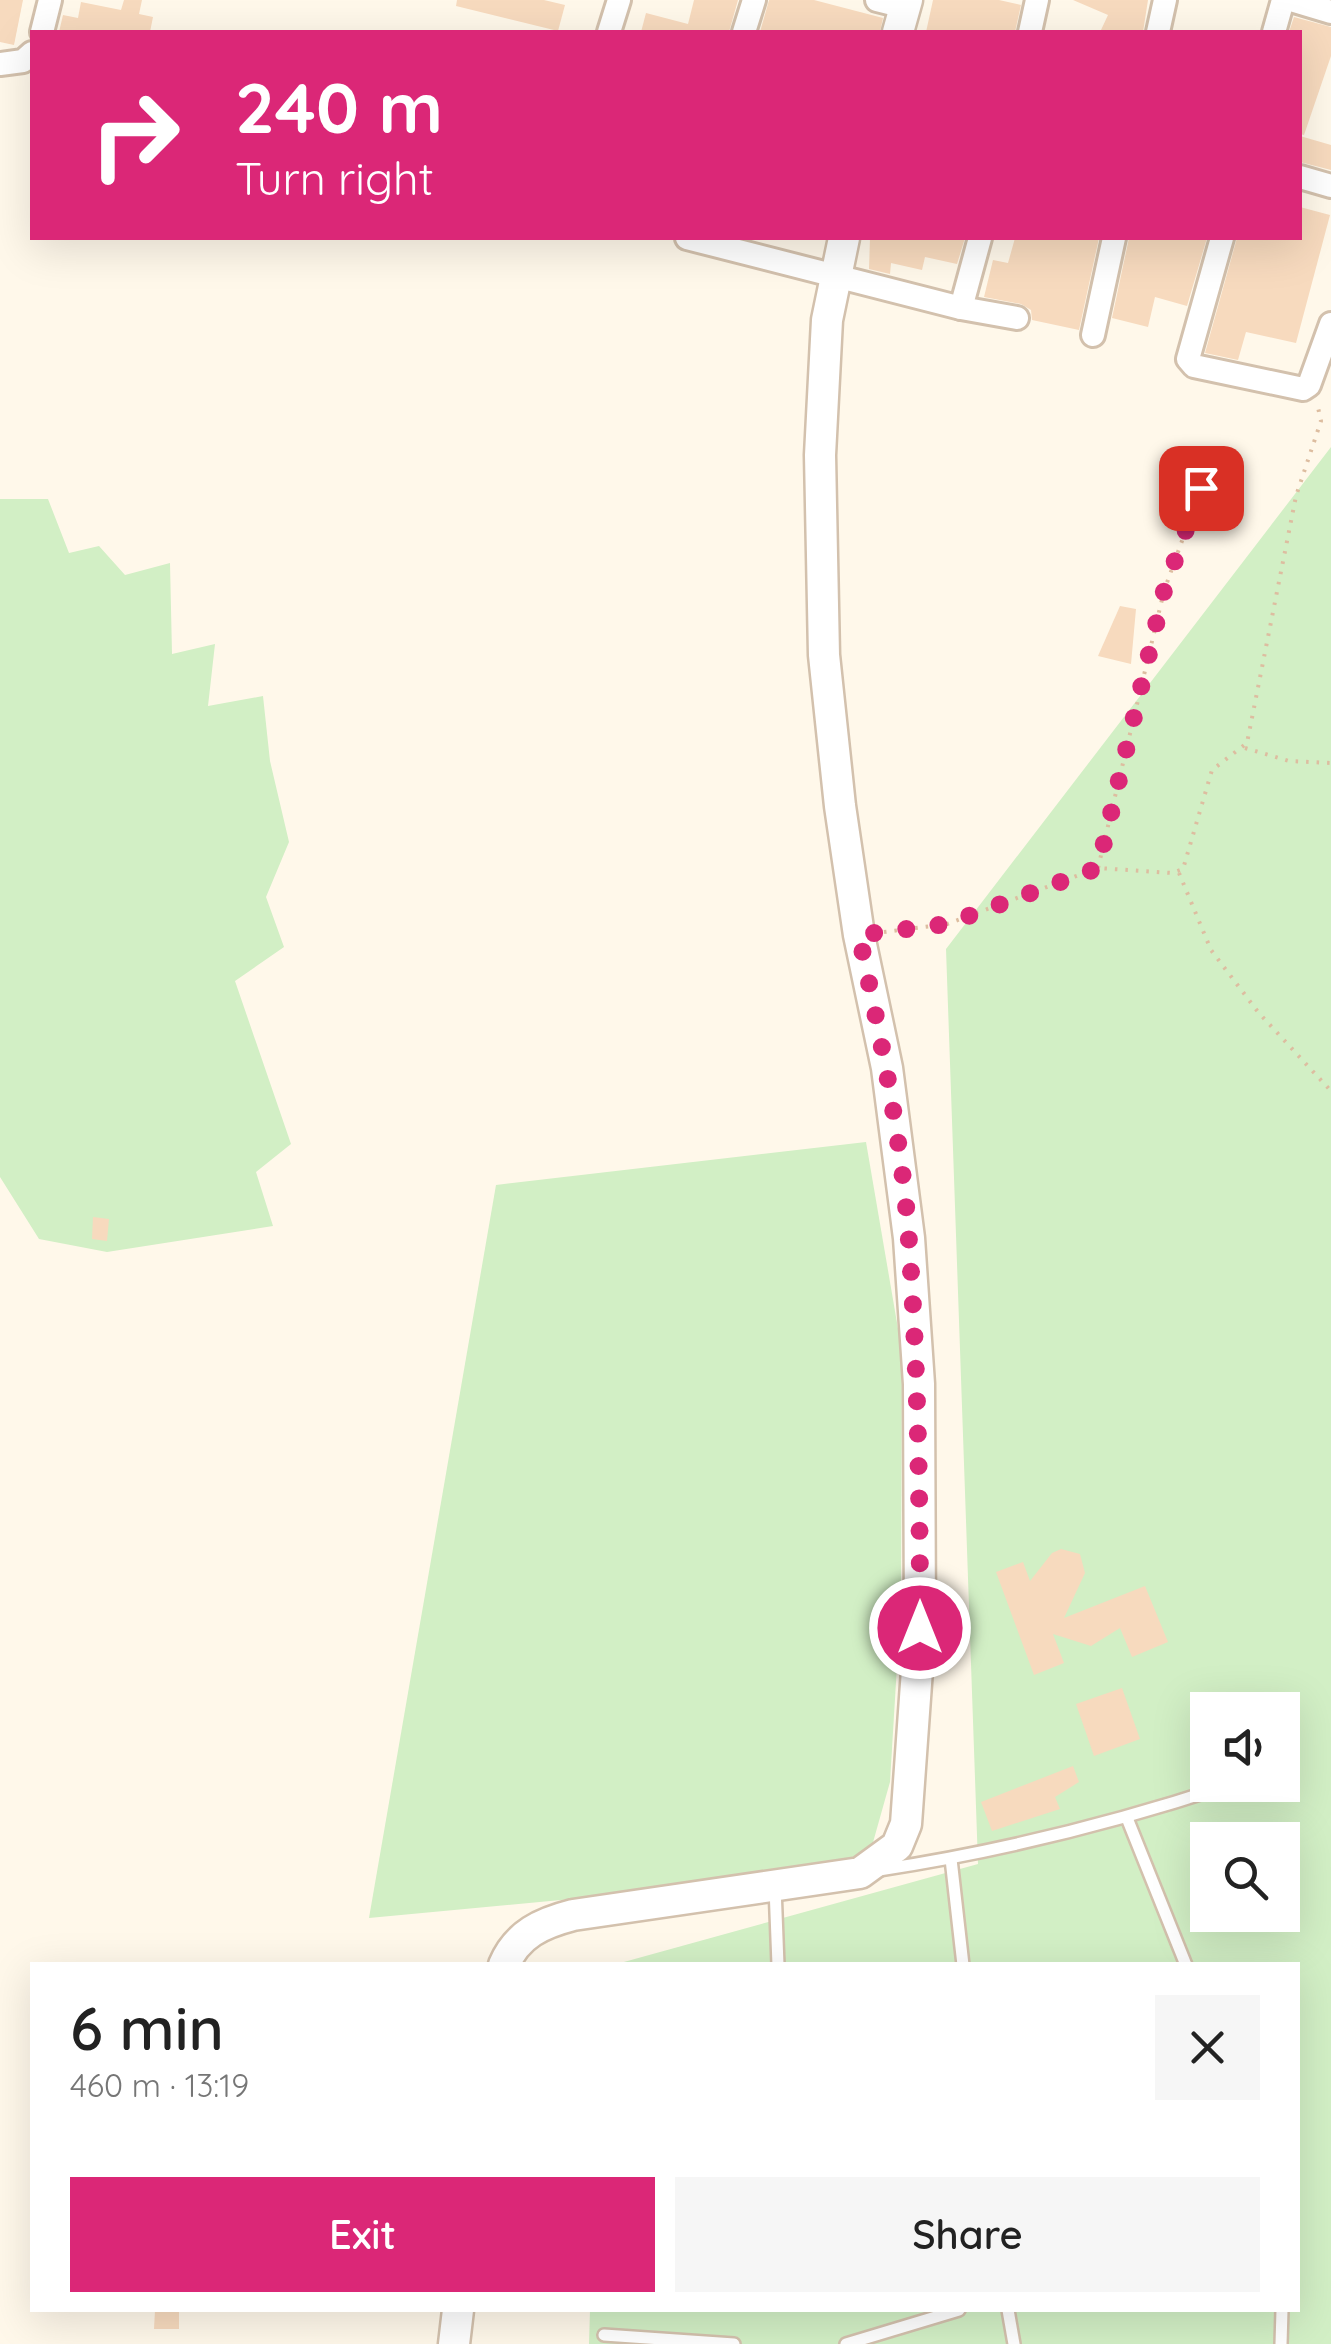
<!DOCTYPE html>
<html lang="en">
<head>
<meta charset="utf-8">
<style>
  :root { --surface:#fff; --page:#f6f6f6; --text:#222; --muted:#767676; --accent:#db2777 }
  body { margin:0; font-family:Quicksand,sans-serif; background:var(--page); color:var(--text); height:100vh; display:flex; flex-direction:column; font-size:38px; white-space:nowrap }
  * { box-sizing:border-box; margin:0 }
  p { font-size:32px; color:var(--muted) }
  .icon { flex:none; width:55px; height:55px; fill:none; stroke:currentColor; stroke-width:2; stroke-linecap:round; stroke-linejoin:round }
  .map { position:relative; flex:1; overflow:hidden }
  .drawer { position:absolute; left:30px; top:1962px; width:1270px; height:350px; display:flex; flex-direction:column; background:var(--surface); border-radius:0px; box-shadow:0 10px 40px #0002 }
  .drawer>* { flex:none }
  .guide { position:absolute; left:30px; top:30px; width:1272px; height:210px; border-radius:0px; box-shadow:0 10px 40px #0002; background:#db2777; color:#fff; overflow:hidden }
  .buttons { position:absolute; left:1190px; top:1692px; display:grid; gap:20px }
  .buttons a { display:grid; place-items:center; width:110px; height:110px; border-radius:0px; background:var(--surface); box-shadow:0 10px 40px #0002; font-size:50px }
  .pin { position:absolute; display:grid; place-items:center; width:85px; height:85px; color:#fff; margin:-42px; border-radius:20px; box-shadow:0 5px 15px #0006 }
  .me { position:absolute; width:110px; margin:-55px; rotate:0deg; stroke-linejoin:round; filter:drop-shadow(0 0 8px #0008) }
  .turn { display:flex; align-items:center; gap:35px; height:210px; padding:0 40px; font-size:45px }
  .turn .icon { width:130px; height:130px; stroke-width:2.5 }
  .turn b { display:block; font-size:70px; line-height:85px }
  .round { display:grid; place-items:center; flex:none; width:105px; height:105px; border-radius:0px; background:var(--page) }
  .overview { display:flex; align-items:center; justify-content:space-between; height:170px; padding:0 40px }
  h1 { font-size:60px; font-weight:600; line-height:75px }
  .cta { display:flex; gap:20px; margin-top:auto; padding:20px 40px }
  .cta a { flex:1; height:115px; border-radius:0px; background:var(--accent); color:#fff; font-size:40px; font-weight:600; line-height:115px; text-align:center }
  .cta a+a { background:var(--page); color:var(--text) }
  .map>svg:first-child { display:block }
  .green { fill:#d2efc5; fill-rule:evenodd }
  .building { fill:#f7dabe }
  .lines { fill:none; stroke-linecap:round; stroke-linejoin:round }
  .service-casing { stroke:#d3c1ad; stroke-width:16 }
  .minor-casing { stroke:#d3c1ad; stroke-width:28 }
  .tertiary-casing { stroke:#d3c1ad; stroke-width:35 }
  .path { stroke:#ddbda0; stroke-width:4; stroke-dasharray:2.5 8; stroke-linecap:butt }
  .service { stroke:#fff; stroke-width:11 }
  .minor { stroke:#fff; stroke-width:22 }
  .tertiary { stroke:#fff; stroke-width:30 }
  .route { stroke:#db2777; stroke-width:18; stroke-dasharray:0 32.4 }
</style>
</head>
<body>
<div class="map">
<svg width="1331" height="2344" viewBox="0 0 1331 2344">
  <rect width="100%" height="100%" fill="#fff8ea"/>
  <g class="green">
    <path d="M1331 447V2344H589L590 2310H1298V1965H613L978 1864 946 949ZM1208 1710H1282V1785H1208ZM1208 1840H1282V1915H1208Z"/>
    <path d="M0 499H48L69 553 99 546 125 575 170 563 172 654 215 644 208 706 263 696 270 761 289 842 266 897 284 947 235 981 291 1144 256 1172 273 1226 107 1252 39 1239 0 1177Z"/>
    <path d="M866 1142 902 1352 901 1599 890 1782 870 1853 730 1884 369 1918 496 1185Z"/>
  </g>
  <g class="building">
    <path d="M0 0H23L14 45 0 42Z"/>
    <path d="M124 0H142L139 14 153 17 150 32H59L63 15 78 18 81 2 121 10Z"/>
    <path d="M457 0H544L565 5 558 31 456 6Z"/>
    <path d="M694 0H738L729 32H641L646 13 688 24Z"/>
    <path d="M769 0H814L883 18 880 32H760Z"/>
    <path d="M933 0H999L1021 5 1015 32H926Z"/>
    <path d="M1073 0H1148L1143 32 1101 30 1108 15Z"/>
    <path d="M1294 17 1331 27V56L1304 135 1300 134V32H1289Z"/>
    <path d="M1300 136 1331 145V170L1300 162Z"/>
    <path d="M1300 207 1330 215 1296 343 1246 332 1238 360 1205 353 1237 238H1300Z"/>
    <path d="M870 238H965L957 264 925 257 922 270 891 263 890 274 869 269Z"/>
    <path d="M1015 238H1099L1079 330 1032 320 1031 310 1021 304 984 297 993 260 1008 263Z"/>
    <path d="M1129 238H1207L1187 306 1155 297 1148 327 1112 318Z"/>
    <path d="M1120 606 1136 609 1131 664 1098 656Z"/>
    <path d="M93 1217 109 1219 107 1241 92 1239Z"/>
    <path d="M1061 1549 1080 1554 1085 1573 1064 1618 1145 1586 1168 1642 1132 1657 1120 1628 1091 1646 1053 1634 1064 1663 1034 1675 996 1572 1023 1562 1030 1581 1052 1553Z"/>
    <path d="M1122 1688 1140 1739 1094 1756 1076 1704Z"/>
    <path d="M1073 1766 1079 1782 1055 1797 1060 1809 992 1831 981 1802Z"/>
    <path d="M155 2310H179V2329H154Z"/>
  </g>
  <g class="lines">
    <g class="service-casing">
      <g id="service">
        <path d="M1127 1818 1186 1965"/>
        <path d="M951 1859 963 1965"/>
        <path d="M879 1870C998 1852 1114 1823 1229 1785"/>
        <path d="M775 1887 778 1965"/>
        <path d="M1008 2310 1014 2344"/>
        <path d="M604 2335 734 2344"/>
        <path d="M846 2344 959 2310"/>
        <path d="M1281 2344 1282 2310"/>
      </g>
    </g>
    <g class="minor-casing">
      <g id="minor">
        <path d="M877 0 905 7"/>
        <path d="M1291 0 1331 12"/>
        <path d="M42 32 50 0"/>
        <path d="M609 32 619 0"/>
        <path d="M744 32 754 0"/>
        <path d="M1030 32 1037 0"/>
        <path d="M1158 32 1165 0"/>
        <path d="M1274 32 1283 0"/>
        <path d="M0 64 23 61 32 53"/>
        <path d="M1300 177 1331 186"/>
        <path d="M687 238 961 308 1017 318"/>
        <path d="M1222 238 1188 359 1194 366 1303 389 1309 385 1331 324"/>
        <path d="M961 308 980 238"/>
        <path d="M1093 335 1114 238"/>
      </g>
    </g>
    <g class="tertiary-casing">
      <g id="tertiary">
        <path d="M898 32 907 0"/>
        <path d="M504 1965C517 1934 542 1923 573 1915L860 1873 897 1846 906 1824 920 1628 919 1384 909 1238 887 1068 859 935 840 806 824 655 820 455 827 320 844 238"/>
        <path d="M454 2344 458 2310"/>
      </g>
    </g>
    <g class="path">
      <path d="M1245 748 1289 761 1331 763"/>
      <path d="M1098 868 1164 591 1201 488"/>
      <path d="M1179 873 1211 950 1258 1012 1331 1091"/>
      <path d="M884 932 947 924 1098 868 1172 873 1183 869 1212 770 1247 743 1296 496 1321 421 1317 403"/>
    </g>
    <use href="#service" class="service"/>
    <use href="#minor" class="minor"/>
    <use href="#tertiary" class="tertiary"/>
  </g>
  <g class="lines">
    <path class="route" d="M920 1628C920 1499 918 1370 909 1241 902 1139 880 1035 859 935L947 924 1098 868 1164 591 1201 488"/>
  </g>
</svg>
<div class="buttons">
<a><svg class="icon" aria-label="sound" viewBox="0 0 24 24"><path d="M4 9h4l5-4v14l-5-4H4zM17 9q2 3 0 6"/></svg></a>
<a><svg class="icon" aria-label="search" viewBox="0 0 24 24"><circle cx="10" cy="10" r="6"/><path d="M15 15l6 6"/></svg></a>
</div>
<div class="pin" style="left:1201px;top:488px;background:#d93025"><svg class="icon" aria-label="arrive" viewBox="0 0 24 24"><path d="M6 21V4h12l-3 4 3 4H6"/></svg></div>
<svg class="me" style="left:920px;top:1628px" viewBox="-20 -20 40 40"><circle r="17" fill="#db2777" stroke="#fff" stroke-width="3"/><path d="M0-11L8 9 0 5-8 9z" fill="#fff"/></svg>
<div class="guide">
<div class="turn"><svg class="icon" aria-label="right" viewBox="0 0 24 24"><path d="M7 20v-9h11M14 6l5 5-5 5"/></svg><div><b>240 m</b>Turn right</div></div>
</div>
<section class="drawer">
<div class="overview"><div><h1>6 min</h1><p>460 m · 13:19</p></div><a class="round"><svg class="icon" aria-label="close" viewBox="0 0 24 24"><path d="M6 6l12 12M18 6L6 18"/></svg></a></div>
<div class="cta"><a>Exit</a><a>Share</a></div>
</section>
</div>
</body>
</html>
